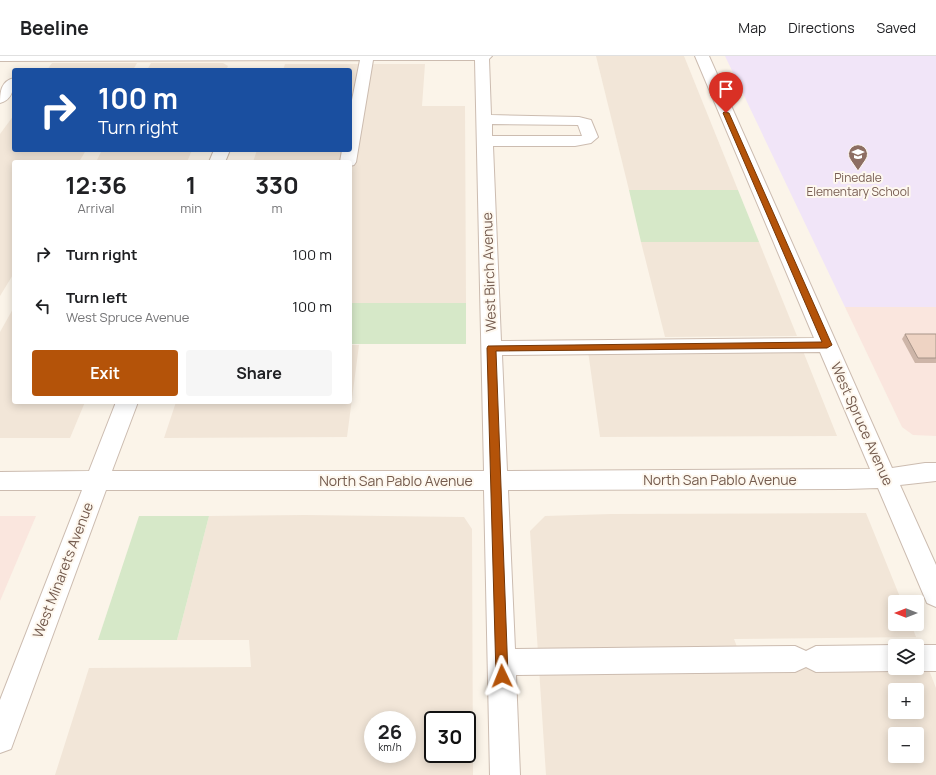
<!DOCTYPE html>
<html lang="en">
<head>
<meta charset="utf-8">
<style>
  :root { --surface:#fff; --page:#f6f6f6; --text:#202124; --muted:#757577; --line:#e0e0e0; --accent:#b45309 }
  body { margin:0; font-family:Manrope,sans-serif; background:var(--page); color:var(--text); height:100vh; display:flex; flex-direction:column; font-size:15px; white-space:nowrap }
  * { box-sizing:border-box; margin:0 }
  p { font-size:13px; color:var(--muted) }
  .icon { flex:none; width:22px; height:22px; fill:none; stroke:currentColor; stroke-width:2; stroke-linecap:round; stroke-linejoin:round }
  .map { position:relative; flex:1; overflow:hidden }
  .details { position:absolute; left:12px; top:104px; width:340px; height:244px; display:flex; flex-direction:column; background:var(--surface); border-radius:4px; box-shadow:0 2px 10px #0003 }
  .details>* { flex:none }
  .guide { position:absolute; left:12px; top:12px; width:340px; height:84px; border-radius:4px; box-shadow:0 2px 10px #0003; background:#1a4fa0; color:#fff; overflow:hidden }
  .needle { width:26px; rotate:270deg }
  .tools { position:absolute; left:888px; top:539px; display:grid; gap:8px }
  .tools a { display:grid; place-items:center; width:36px; height:36px; border-radius:4px; background:var(--surface); box-shadow:0 2px 10px #0003; font-size:20px }
  .speed { position:absolute; left:364px; top:655px; display:flex; gap:8px; font-size:20px; font-weight:700; text-align:center }
  .speed>* { display:grid; place-content:center; width:52px; height:52px; border-radius:50%; background:var(--surface); box-shadow:0 2px 10px #0003; line-height:1 }
  .speed small { font-size:10px; font-weight:400 }
  .speed .limit { border:2px solid #111; border-radius:6px; background:#fff; color:#111 }
  .pin { position:absolute; display:grid; place-items:center; width:34px; height:34px; color:#fff; margin:-41px -17px; border-radius:50% 50% 50% 0; rotate:-45deg; box-shadow:0 0 4px #0007 }
  .pin .icon { rotate:45deg }
  .me { position:absolute; width:44px; margin:-22px; rotate:358deg; stroke-linejoin:round; filter:drop-shadow(0 0 3px #0008) }
  .turn { display:flex; align-items:center; gap:14px; height:84px; padding:0 20px; font-size:18px }
  .turn .icon { width:52px; height:52px; stroke-width:2.5 }
  .turn b { display:block; font-size:28px; line-height:34px }
  .eta { display:flex; justify-content:space-evenly; align-items:center; height:68px; text-align:center }
  .eta b { font-size:24px; font-weight:700; line-height:28px }
  .action { display:flex; gap:8px; margin-top:auto; padding:8px 20px }
  .action a { flex:1; height:46px; border-radius:4px; background:var(--accent); color:#fff; font-size:16px; font-weight:700; line-height:46px; text-align:center }
  .action a+a { background:var(--page); color:var(--text) }
  ul { padding:0; list-style:none }
  li { display:flex; align-items:center; gap:12px; height:52px; padding:0 20px }
  li div { flex:1 }
  li b { display:block; font-size:15px }
  li em { font-style:normal }
  header { display:flex; align-items:center; gap:24px; box-sizing:border-box; height:56px; padding:0 20px; background:var(--surface); border-bottom:1px solid var(--line) }
  header strong { font-size:19px }
  nav { display:flex; gap:22px; margin-inline-start:auto; font-size:14px }
  .map>svg:first-child { display:block }
  .residential { fill:#f2e6d8; fill-rule:evenodd }
  .commercial { fill:#fae6de }
  .education { fill:#f1e5f8 }
  .green { fill:#d6e8c8 }
  .lines { fill:none; stroke-linecap:round; stroke-linejoin:round }
  .minor-casing { stroke:#ccbcb0; stroke-width:2 }
  .minor { fill:#fff; fill-rule:evenodd }
  .wall { fill:#cdb5a8 }
  .building { fill:#eed3c3; stroke:#a79488 }
  .route { fill:#b45309; stroke:#753606 }
  .labels { text-anchor:middle; stroke-width:4; stroke-linejoin:round; paint-order:stroke }
  .far-education-label { font-size:12px; fill:#785e54; stroke:#fef8ef }
  .street-label { font-size:14px; fill:#745b4e; stroke:#fef8ef }
</style>
</head>
<body>
<header>
<strong>Beeline</strong>
<nav><a>Map</a><a>Directions</a><a>Saved</a></nav>
</header>
<div class="map">
<svg width="936" height="719" viewBox="0 0 936 719">
  <rect width="100%" height="100%" fill="#fbf4e9"/>
  <g class="residential">
    <path d="M596 0H684L738 134H629Z"/>
    <path d="M52 7H137L133 14H47Z"/>
    <path d="M151 7H223L228 10 226 14H147Z"/>
    <path d="M285 8H425L422 50H465L466 247H350V106H253L257 94H350V14H283Z"/>
    <path d="M14 59V94H86L79 106H14V217L0 240V78Z"/>
    <path d="M102 94H192L187 106H96Z"/>
    <path d="M641 186H759L797 280 665 281Z"/>
    <path d="M14 251V346H85L70 382H0V276Z"/>
    <path d="M350 289H359L347 381 164 382 176 346H350Z"/>
    <path d="M588 295H803L837 380 600 381Z"/>
    <path d="M866 457 902 546H895V568H911L916 581 734 583 744 609 917 612 927 609 936 632V719H546L530 475 545 460 611 458ZM895 634H917V656H895ZM895 678H917V700H895Z"/>
    <path d="M305 459 464 461 472 473 473 719H55L89 612 251 611 249 584H177L209 460ZM373 664H407V698H373ZM433 664H467V698H433Z"/>
  </g>
  <g class="commercial">
    <path d="M845 251H936V380L913 379 902 371Z"/>
    <path d="M0 460H36L0 545Z"/>
  </g>
  <path class="education" d="M725 0H936V251H845Z"/>
  <g class="green">
    <path d="M629 134H738L759 186H641Z"/>
    <rect x="350" y="247" width="116" height="41"/>
    <path d="M139 460H209L177 584H98Z"/>
  </g>
  <g class="lines">
    <g class="minor-casing">
      <g id="minor">
        <path d="M0 0H492L489 3 491 59 579 61 591 64 598 81 591 87 575 90H493L501 285 814 282 695 0H709L892 412 925 407H936V425L900 429 936 509V551L927 547 878 432 846 433 508 434 515 593 795 590 806 595 816 590 895 589 898 590H895V612H903L895 615 816 616 806 611 795 616 516 619 520 719H490L484 434H106L15 682 11 693 0 697V644L82 434H0V416L89 415 116 346H138L112 415H484L475 4H373L356 106 354 109 350 110V106H340L342 94H350V54L360 4 0 5ZM492 68 578 69 582 80H492ZM820 296 870 413 507 415 502 299Z"/>
        <path d="M14 22C14 33 12 44 0 47 0 36 1 25 14 22Z"/>
        <path d="M214 94H230L225 106H209Z"/>
        <path d="M917 589H936V615H917L909 612H917V590H914Z"/>
      </g>
    </g>
    <use href="#minor" class="minor"/>
  </g>
  <path class="wall" d="M905 278H936V307H915L902 283Z"/>
  <path class="building" d="M905 278H936V302H918Z"/>
  <path class="route" d="M724 56 729 57 832 289 827 292 496 295 508 620 506 624 502 626 498 624 496 620 487 292 488 290 822 286 723 57Z"/>
  <defs>
    <g id="school-pin" transform="scale(1)"><path d="M0 17L-7.5 6A9.5 9.5 0 1 1 7.5 6Z" fill="#8d6e63" stroke="#fef8ef"/><path d="M0-5L7-2L0 1L-7-2ZM-4 1L0 2.5L4 1V4Q0 6-4 4Z" fill="#fff"/></g>
  </defs>
  <g fill-rule="evenodd">
    <use href="#school-pin" x="858" y="98"/>
  </g>
  <g class="labels">
    <g class="far-education-label">
      <text x="858" y="126">Pinedale<tspan x="858" dy="14">Elementary School</tspan></text>
    </g>
    <g class="street-label">
      <text transform="translate(489 216) rotate(-92)" y="5">West Birch Avenue</text>
      <text transform="translate(862 368) rotate(66)" y="5">West Spruce Avenue</text>
      <text x="720" y="429">North San Pablo Avenue</text>
      <text x="396" y="430">North San Pablo Avenue</text>
      <text transform="translate(63 514) rotate(-69)" y="5">West Minarets Avenue</text>
    </g>
  </g>
</svg>
<div class="tools">
<a><svg class="needle" viewBox="-14 -14 28 28"><path d="M0-13l5 13h-10z" fill="#e53935"/><path d="M0 13l5-13h-10z" fill="#757577"/></svg></a>
<a><svg class="icon" aria-label="layers" viewBox="0 0 24 24"><path d="M12 4l9 5-9 5-9-5zM3 14l9 5 9-5"/></svg></a>
<a>+</a>
<a>−</a>
</div>
<div class="speed"><div>26<small>km/h</small></div><div class="limit">30</div></div>
<div class="pin" style="left:726px;top:57px;background:#d93025"><svg class="icon" aria-label="arrive" viewBox="0 0 24 24"><path d="M6 21V4h12l-3 4 3 4H6"/></svg></div>
<svg class="me" style="left:502px;top:620px" viewBox="-20 -20 40 40"><path d="M0-17L14 15 0 8-14 15z" fill="#b45309" stroke="#fff" stroke-width="4"/></svg>
<div class="guide">
<div class="turn"><svg class="icon" aria-label="right" viewBox="0 0 24 24"><path d="M7 20v-9h11M14 6l5 5-5 5"/></svg><div><b>100 m</b>Turn right</div></div>
</div>
<section class="details">
<div class="eta">
<div><b>12:36</b><p>Arrival</p></div>
<div><b>1</b><p>min</p></div>
<div><b>330</b><p>m</p></div>
</div>
<ul>
<li><svg class="icon" aria-label="right" viewBox="0 0 24 24"><path d="M7 20v-9h11M14 6l5 5-5 5"/></svg><div><b>Turn right</b></div><em>100 m</em></li>
<li><svg class="icon" aria-label="left" viewBox="0 0 24 24"><path d="M17 20v-9H6M10 6l-5 5 5 5"/></svg><div><b>Turn left</b><p>West Spruce Avenue</p></div><em>100 m</em></li>
</ul>
<div class="action"><a>Exit</a><a>Share</a></div>
</section>
</div>
</body>
</html>
